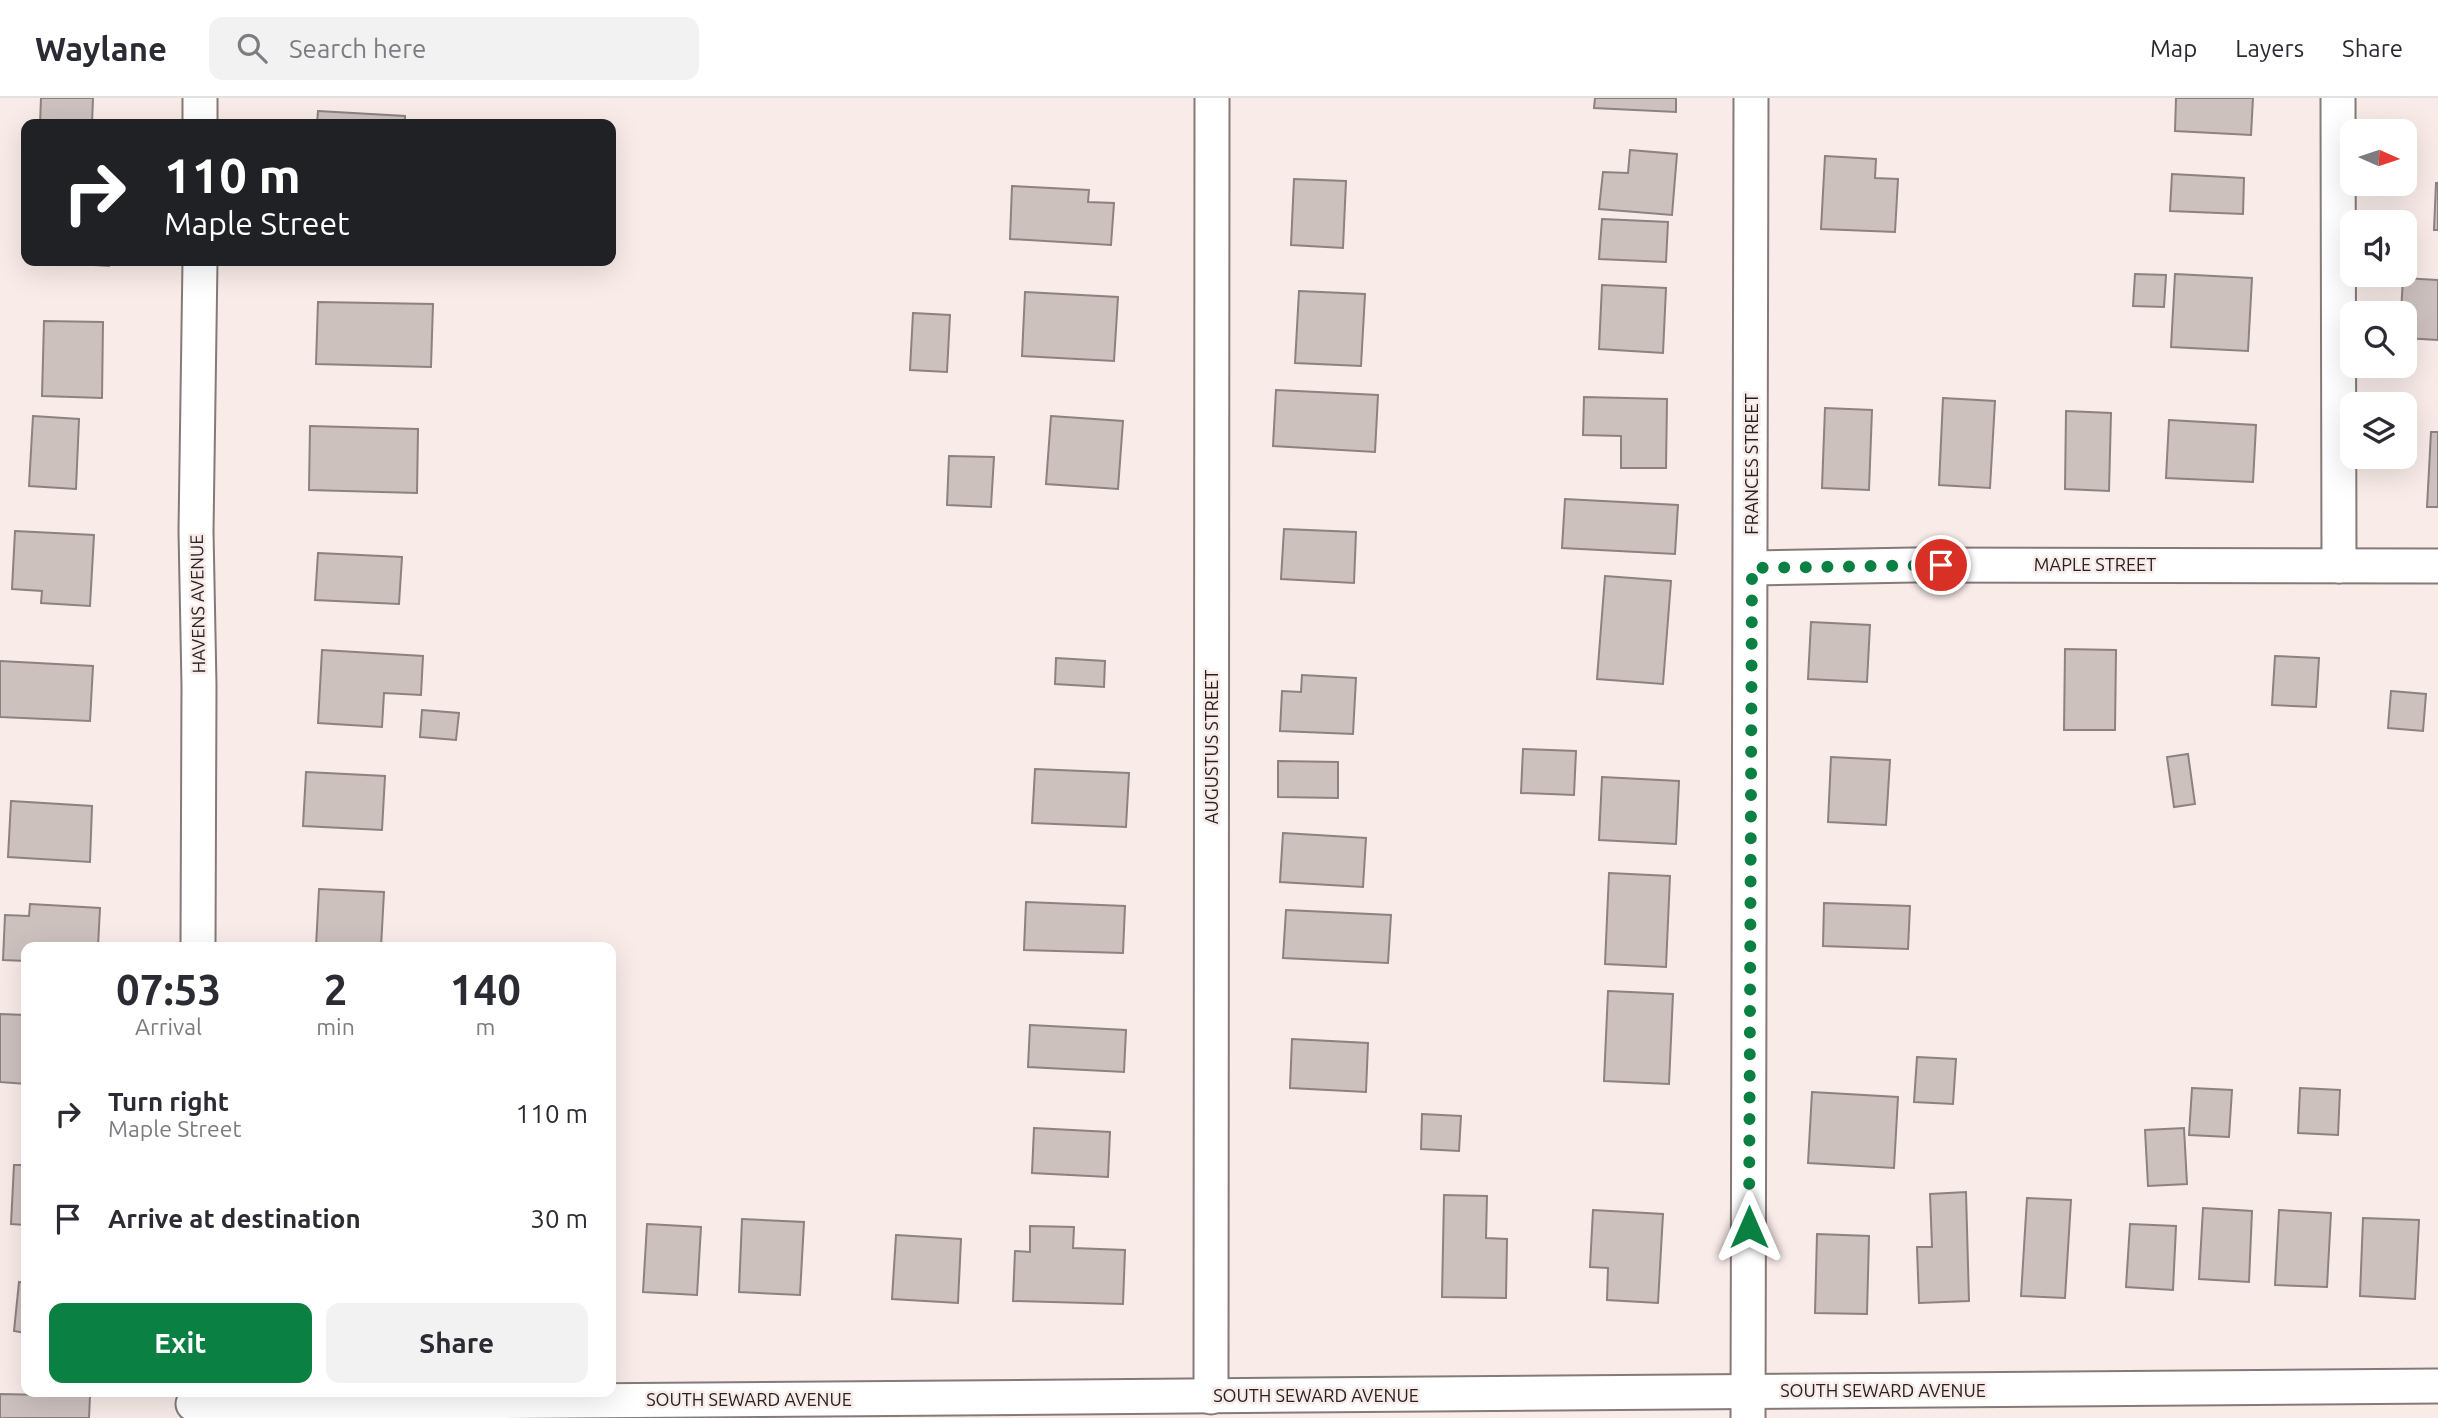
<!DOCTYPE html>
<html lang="en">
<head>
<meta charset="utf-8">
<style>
  :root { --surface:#fff; --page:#f2f2f3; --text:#2b2b33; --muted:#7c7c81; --line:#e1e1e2; --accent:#0b8043 }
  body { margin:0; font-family:Ubuntu,sans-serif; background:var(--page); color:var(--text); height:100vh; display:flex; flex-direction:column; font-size:26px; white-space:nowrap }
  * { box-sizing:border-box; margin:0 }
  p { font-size:23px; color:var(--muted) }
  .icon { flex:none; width:38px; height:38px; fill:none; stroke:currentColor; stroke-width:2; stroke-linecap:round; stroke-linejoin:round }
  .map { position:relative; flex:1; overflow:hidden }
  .details { position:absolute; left:21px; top:844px; width:595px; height:455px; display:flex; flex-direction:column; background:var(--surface); border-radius:14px; box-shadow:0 7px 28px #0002 }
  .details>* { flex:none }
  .banner { position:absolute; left:21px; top:21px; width:595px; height:147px; border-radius:14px; box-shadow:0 7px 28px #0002; background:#202124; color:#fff; overflow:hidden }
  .needle { width:46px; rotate:93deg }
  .buttons { position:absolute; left:2340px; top:21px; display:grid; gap:14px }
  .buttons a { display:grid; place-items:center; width:77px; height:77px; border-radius:14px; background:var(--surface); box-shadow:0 7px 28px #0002; font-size:35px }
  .pin { position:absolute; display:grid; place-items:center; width:60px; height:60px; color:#fff; margin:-30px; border:4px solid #fff; border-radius:50%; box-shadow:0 2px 7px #0007 }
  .me { position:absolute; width:77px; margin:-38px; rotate:0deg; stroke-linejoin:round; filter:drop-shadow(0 0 5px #0008) }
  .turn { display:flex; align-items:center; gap:24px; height:147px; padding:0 28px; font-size:32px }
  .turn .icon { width:91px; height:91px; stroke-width:2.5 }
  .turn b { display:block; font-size:49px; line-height:60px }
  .eta { display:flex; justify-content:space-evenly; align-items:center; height:119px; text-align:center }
  .eta b { font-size:42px; font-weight:600; line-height:49px }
  .cta { display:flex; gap:14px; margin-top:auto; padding:14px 28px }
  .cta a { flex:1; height:80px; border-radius:14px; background:var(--accent); color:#fff; font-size:28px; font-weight:600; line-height:80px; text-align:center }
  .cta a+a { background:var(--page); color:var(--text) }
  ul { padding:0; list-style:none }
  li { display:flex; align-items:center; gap:21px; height:105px; padding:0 28px }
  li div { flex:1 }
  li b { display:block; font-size:26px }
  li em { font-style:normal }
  header { display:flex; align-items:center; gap:42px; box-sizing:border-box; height:98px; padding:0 35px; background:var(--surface); border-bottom:2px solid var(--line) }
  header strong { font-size:33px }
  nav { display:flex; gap:38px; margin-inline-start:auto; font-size:24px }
  .search { width:490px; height:63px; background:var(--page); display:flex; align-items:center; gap:18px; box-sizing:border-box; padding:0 24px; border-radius:14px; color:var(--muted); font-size:26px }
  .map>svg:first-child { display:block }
  .building { fill:#cdc1be; stroke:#8d827f; stroke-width:2 }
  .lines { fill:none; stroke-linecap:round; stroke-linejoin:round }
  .street-casing { stroke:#847a77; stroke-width:37 }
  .street { stroke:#fff; stroke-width:33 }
  .route { stroke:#0b8043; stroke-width:12; stroke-dasharray:0 21.6 }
  .labels { text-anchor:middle; stroke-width:5; stroke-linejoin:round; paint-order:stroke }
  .street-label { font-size:18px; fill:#272322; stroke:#f8ebe8 }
</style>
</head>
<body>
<header>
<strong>Waylane</strong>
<div class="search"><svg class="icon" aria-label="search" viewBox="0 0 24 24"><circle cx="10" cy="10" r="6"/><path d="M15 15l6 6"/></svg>Search here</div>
<nav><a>Map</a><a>Layers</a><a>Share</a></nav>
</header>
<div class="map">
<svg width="2438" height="1320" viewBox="0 0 2438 1320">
  <rect width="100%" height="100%" fill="#f8ebe8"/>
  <g class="building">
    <path d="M41 0H93L92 26H40Z"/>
    <path d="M1595 0H1676V14L1594 10Z"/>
    <path d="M2176 0H2253L2251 37 2175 33Z"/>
    <path d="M318 13 405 18V26H317Z"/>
    <path d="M1630 52 1677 56 1672 117 1599 111 1603 74 1628 75Z"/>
    <path d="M1825 58 1876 61 1875 80 1898 81 1895 134 1821 131Z"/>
    <path d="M2172 76 2244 80 2243 116 2170 113Z"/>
    <path d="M1294 81 1346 83 1343 150 1291 147Z"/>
    <path d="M2436 85H2438V132H2434Z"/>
    <path d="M1012 88 1089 92 1088 104 1114 105 1111 147 1010 141Z"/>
    <path d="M1602 121 1668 124 1666 164 1599 161Z"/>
    <path d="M28 163H109V168Z"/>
    <path d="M2135 176 2166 177 2164 209 2133 208Z"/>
    <path d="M2175 176 2252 180 2248 253 2171 249Z"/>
    <path d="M2403 180 2438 182V242L2404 240V215H2401Z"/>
    <path d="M1602 187 1666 190 1663 255 1599 251Z"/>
    <path d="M1299 193 1365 196 1361 268 1295 265Z"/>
    <path d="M1025 194 1118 199 1114 263 1022 258Z"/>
    <path d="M318 204 433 206 431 269 316 266Z"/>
    <path d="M913 215 950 217 947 274 910 272Z"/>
    <path d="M44 223 103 224 102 300 42 298Z"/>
    <path d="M1276 292 1378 297 1375 354 1273 348Z"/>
    <path d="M1584 299 1667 301 1666 370H1621V338L1583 337Z"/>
    <path d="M1943 300 1995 303 1990 390 1939 387Z"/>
    <path d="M1825 310 1872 312 1869 392 1822 390Z"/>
    <path d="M2066 313 2111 315 2109 393 2065 391Z"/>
    <path d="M33 318 79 321 76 391 29 388Z"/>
    <path d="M1051 318 1123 323 1118 391 1046 386Z"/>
    <path d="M2169 322 2256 327 2253 384 2166 380Z"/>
    <path d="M310 328 418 331 417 395 309 392Z"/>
    <path d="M2431 334H2438V409H2427Z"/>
    <path d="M949 358 994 359 991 409 947 407Z"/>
    <path d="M1565 401 1678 407 1675 456 1562 450Z"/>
    <path d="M1284 431 1356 434 1354 485 1281 481Z"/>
    <path d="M15 433 94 437 90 508 41 505 42 493 12 491Z"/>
    <path d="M318 455 402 459 399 506 315 502Z"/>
    <path d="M1605 478 1671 483 1663 586 1597 581Z"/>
    <path d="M1811 524 1870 527 1867 584 1808 581Z"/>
    <path d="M2065 551 2116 552 2115 632H2064Z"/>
    <path d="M322 552 423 558 421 597 384 595 382 629 318 625Z"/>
    <path d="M2275 558 2319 560 2316 609 2272 607Z"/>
    <path d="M1056 560 1105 563 1104 589 1055 586Z"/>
    <path d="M0 563 93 568 90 623 0 619Z"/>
    <path d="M1302 577 1356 580 1353 636 1280 633 1282 593 1301 594Z"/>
    <path d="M2391 593 2426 596 2423 633 2388 630Z"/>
    <path d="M422 612 459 615 456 642 420 639Z"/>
    <path d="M1523 651 1576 653 1574 697 1521 695Z"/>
    <path d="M2188 656 2195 706 2174 709 2167 659Z"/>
    <path d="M1831 659 1890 662 1886 727 1828 724Z"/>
    <path d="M1278 663 1338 664V700L1278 699Z"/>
    <path d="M1035 671 1129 675 1126 729 1032 725Z"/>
    <path d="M306 674 385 678 382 732 303 728Z"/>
    <path d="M1602 679 1679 683 1676 746 1599 742Z"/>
    <path d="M11 703 92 708 90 764 8 759Z"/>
    <path d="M1283 735 1366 740 1363 789 1280 784Z"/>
    <path d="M1609 775 1670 778 1666 869 1605 866Z"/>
    <path d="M319 791 384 794 381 849H316Z"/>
    <path d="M1026 804 1125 808 1123 855 1024 852Z"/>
    <path d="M1824 805 1910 808 1908 851 1823 848Z"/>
    <path d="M30 806 100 810 98 849H26V863L3 862 5 817 29 818Z"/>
    <path d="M1286 812 1391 817 1388 865 1283 860Z"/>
    <path d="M1608 893 1673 896 1669 986 1604 983Z"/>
    <path d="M0 916 26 917V986L0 984Z"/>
    <path d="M1030 927 1126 932 1124 974 1028 969Z"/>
    <path d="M1292 941 1368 945 1366 994 1290 990Z"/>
    <path d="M1917 959 1956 961 1953 1006 1914 1004Z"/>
    <path d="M2192 990 2232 992 2229 1039 2189 1037Z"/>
    <path d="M2300 990 2340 992 2338 1037 2298 1035Z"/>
    <path d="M1812 994 1898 999 1894 1070 1808 1065Z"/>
    <path d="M1422 1016 1461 1018 1459 1053 1421 1051Z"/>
    <path d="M1034 1030 1110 1034 1108 1079 1032 1075Z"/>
    <path d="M2184 1030 2187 1086 2148 1088 2145 1032Z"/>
    <path d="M14 1067H26V1127L11 1126Z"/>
    <path d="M1966 1094 1969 1203 1919 1205 1917 1149H1932L1930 1096Z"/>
    <path d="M1444 1097 1487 1098 1486 1140 1507 1141 1506 1200 1442 1199Z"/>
    <path d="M2027 1100 2071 1102 2065 1200 2021 1198Z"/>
    <path d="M2203 1110 2252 1113 2249 1184 2199 1181Z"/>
    <path d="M1593 1112 1663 1116 1658 1205 1607 1202 1608 1170 1590 1169Z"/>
    <path d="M2279 1112 2331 1115 2327 1189 2275 1187Z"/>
    <path d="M2363 1120 2419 1122 2415 1201 2360 1198Z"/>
    <path d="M742 1121 804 1124 800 1197 739 1194Z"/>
    <path d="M647 1126 701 1129 697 1197 643 1194Z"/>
    <path d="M2130 1126 2176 1128 2173 1192 2126 1189Z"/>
    <path d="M1030 1128 1074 1129 1073 1150 1125 1152 1123 1206 1013 1203 1015 1153 1030 1154Z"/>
    <path d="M1817 1136 1869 1138 1867 1216 1815 1215Z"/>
    <path d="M896 1137 961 1141 958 1205 892 1201Z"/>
    <path d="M19 1184 26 1185V1235L14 1233Z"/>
    <path d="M0 1296 90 1298 89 1320H0Z"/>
  </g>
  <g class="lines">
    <g class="street-casing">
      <g id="street">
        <path d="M200 0V26"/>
        <path d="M2338 0 2339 468"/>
        <path d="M1752 470 1914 467 2438 468"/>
        <path d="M198 849 199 588 196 433 200 163"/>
        <path d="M1211 1299 1212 0"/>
        <path d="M193 1306 2438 1288"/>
        <path d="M1748 1320 1751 0"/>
      </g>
    </g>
    <use href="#street" class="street"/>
  </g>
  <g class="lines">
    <path class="route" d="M1749 1129 1752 470 1941 467"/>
  </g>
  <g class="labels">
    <g class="street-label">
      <text transform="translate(1752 366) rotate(-90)" y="6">FRANCES STREET</text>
      <text x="2095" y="473">MAPLE STREET</text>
      <text transform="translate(198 506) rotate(-91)" y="6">HAVENS AVENUE</text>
      <text transform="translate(1212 649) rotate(-90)" y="6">AUGUSTUS STREET</text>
      <text x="1883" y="1299">SOUTH SEWARD AVENUE</text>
      <text x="1316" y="1304">SOUTH SEWARD AVENUE</text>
      <text x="749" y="1308">SOUTH SEWARD AVENUE</text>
    </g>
  </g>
</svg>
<div class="buttons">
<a><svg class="needle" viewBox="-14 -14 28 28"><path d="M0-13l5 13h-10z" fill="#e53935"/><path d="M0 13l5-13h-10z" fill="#7c7c81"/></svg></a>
<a><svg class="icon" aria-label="sound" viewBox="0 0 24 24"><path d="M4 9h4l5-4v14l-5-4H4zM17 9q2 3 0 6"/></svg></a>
<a><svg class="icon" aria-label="search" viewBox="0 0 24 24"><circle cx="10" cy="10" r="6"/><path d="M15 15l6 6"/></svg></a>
<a><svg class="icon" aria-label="layers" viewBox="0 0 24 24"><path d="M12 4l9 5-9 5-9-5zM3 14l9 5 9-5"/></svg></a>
</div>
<div class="pin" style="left:1941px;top:467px;background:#d93025"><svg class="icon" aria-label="arrive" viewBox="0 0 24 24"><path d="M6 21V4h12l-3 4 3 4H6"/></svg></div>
<svg class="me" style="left:1749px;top:1129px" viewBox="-20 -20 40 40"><path d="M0-17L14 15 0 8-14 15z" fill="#0b8043" stroke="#fff" stroke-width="4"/></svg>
<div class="banner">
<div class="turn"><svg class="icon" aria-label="right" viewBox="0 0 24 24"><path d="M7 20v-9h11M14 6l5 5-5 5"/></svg><div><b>110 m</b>Maple Street</div></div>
</div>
<section class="details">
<div class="eta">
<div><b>07:53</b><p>Arrival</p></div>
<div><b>2</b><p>min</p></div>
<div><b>140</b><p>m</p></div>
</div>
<ul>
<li><svg class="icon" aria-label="right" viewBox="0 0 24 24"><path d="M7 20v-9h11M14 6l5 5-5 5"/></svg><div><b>Turn right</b><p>Maple Street</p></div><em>110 m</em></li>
<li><svg class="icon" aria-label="arrive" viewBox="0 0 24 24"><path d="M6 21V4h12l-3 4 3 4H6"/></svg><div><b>Arrive at destination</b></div><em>30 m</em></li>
</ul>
<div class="cta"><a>Exit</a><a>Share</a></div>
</section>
</div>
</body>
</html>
